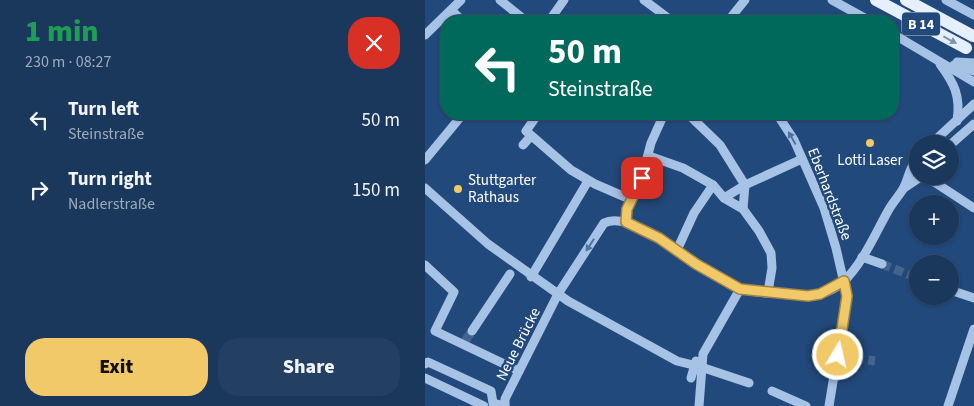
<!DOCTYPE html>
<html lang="en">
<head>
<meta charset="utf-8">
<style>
  :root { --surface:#1a375c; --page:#233f62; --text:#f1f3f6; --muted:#9facbb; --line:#385172; --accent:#f1c968 }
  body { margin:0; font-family:"Source Sans 3",sans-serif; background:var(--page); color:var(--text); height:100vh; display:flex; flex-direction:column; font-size:19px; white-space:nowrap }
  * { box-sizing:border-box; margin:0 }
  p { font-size:16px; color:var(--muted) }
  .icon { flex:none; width:28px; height:28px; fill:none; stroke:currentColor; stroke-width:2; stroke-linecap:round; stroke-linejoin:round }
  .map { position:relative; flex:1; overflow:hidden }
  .side { display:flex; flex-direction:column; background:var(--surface); width:425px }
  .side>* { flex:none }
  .hud { position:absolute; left:15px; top:15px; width:459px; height:105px; border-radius:20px; box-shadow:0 1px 4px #0004,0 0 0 1px var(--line); background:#00695c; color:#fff; overflow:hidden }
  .buttons { position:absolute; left:484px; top:135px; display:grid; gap:10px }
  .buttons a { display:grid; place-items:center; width:50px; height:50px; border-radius:50%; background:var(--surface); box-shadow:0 1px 4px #0004,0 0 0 1px var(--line); font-size:25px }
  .pin { position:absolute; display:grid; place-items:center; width:42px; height:42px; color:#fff; margin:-21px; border-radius:10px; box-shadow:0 2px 8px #0006 }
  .me { position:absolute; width:55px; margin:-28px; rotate:9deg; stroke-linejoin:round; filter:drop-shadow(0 0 4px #0008) }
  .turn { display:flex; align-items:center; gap:18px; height:105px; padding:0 25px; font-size:22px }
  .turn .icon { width:65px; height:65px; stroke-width:2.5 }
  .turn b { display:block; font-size:35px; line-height:42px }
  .round { display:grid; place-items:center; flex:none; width:52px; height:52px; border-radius:20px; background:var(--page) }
  .head { display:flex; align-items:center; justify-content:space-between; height:85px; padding:0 25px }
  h1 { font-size:30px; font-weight:800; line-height:38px; color:#1e9e55 }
  .button { display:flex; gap:10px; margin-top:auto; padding:10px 25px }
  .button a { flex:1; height:58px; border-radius:20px; background:var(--accent); color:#111; font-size:20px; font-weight:800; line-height:58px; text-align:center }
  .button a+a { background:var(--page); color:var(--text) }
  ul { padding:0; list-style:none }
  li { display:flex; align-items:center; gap:15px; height:70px; padding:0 25px }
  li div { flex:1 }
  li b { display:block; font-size:19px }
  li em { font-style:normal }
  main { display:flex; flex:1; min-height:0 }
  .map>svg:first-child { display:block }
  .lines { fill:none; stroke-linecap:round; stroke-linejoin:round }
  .minor-tunnel { stroke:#43648f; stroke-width:9; stroke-dasharray:9 4.5; stroke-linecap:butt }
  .minor { stroke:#a6c2e5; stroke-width:9 }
  .major { stroke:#e6effd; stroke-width:12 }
  .oneway { fill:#7a94b6 }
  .oneway2 { fill:#5073a0 }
  .route-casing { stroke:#9d8344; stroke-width:12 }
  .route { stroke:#f1c968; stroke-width:9 }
  .poi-dot { fill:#f1c968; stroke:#22497b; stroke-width:2 }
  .labels { text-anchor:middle; stroke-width:5; stroke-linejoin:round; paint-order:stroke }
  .shield { fill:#22497b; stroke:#bdc8d7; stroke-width:1 }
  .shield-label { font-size:14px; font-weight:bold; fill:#fff }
  .poi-label { font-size:15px; fill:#fff; stroke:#22497b }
  .street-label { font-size:15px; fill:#fff; stroke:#22497b }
</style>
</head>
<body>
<main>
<section class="side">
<div class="head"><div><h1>1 min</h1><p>230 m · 08:27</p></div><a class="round" style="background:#d93025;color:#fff"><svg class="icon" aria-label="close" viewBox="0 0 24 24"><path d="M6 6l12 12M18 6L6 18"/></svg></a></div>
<ul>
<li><svg class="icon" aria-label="left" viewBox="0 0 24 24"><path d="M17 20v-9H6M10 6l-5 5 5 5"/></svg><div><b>Turn left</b><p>Steinstraße</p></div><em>50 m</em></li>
<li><svg class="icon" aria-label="right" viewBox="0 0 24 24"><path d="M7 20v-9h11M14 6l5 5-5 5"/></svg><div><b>Turn right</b><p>Nadlerstraße</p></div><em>150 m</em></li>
</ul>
<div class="button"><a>Exit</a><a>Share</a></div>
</section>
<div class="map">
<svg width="549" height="406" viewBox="0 0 549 406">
  <rect width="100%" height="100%" fill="#22497b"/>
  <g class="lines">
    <g class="minor-tunnel">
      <path d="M457 264 492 278"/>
      <path d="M40 341 47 331"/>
      <path d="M430 358 450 361"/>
    </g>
    <g class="minor">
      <path d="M75 0 101 21"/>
      <path d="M219 0 247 21"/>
      <path d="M407 0 445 21"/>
      <path d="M521 0 549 15"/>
      <path d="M27 11 38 21"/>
      <path d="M124 21 139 0"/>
      <path d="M303 21 320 0"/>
      <path d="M468 34 549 82"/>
      <path d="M0 35 36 0"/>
      <path d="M532 62 549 63"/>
      <path d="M515 64C529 83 536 96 532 121"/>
      <path d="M529 65 549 71"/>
      <path d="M113 114 101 131 146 170 170 184 207 200"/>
      <path d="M263 114 295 145 320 185 377 159"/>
      <path d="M352 114 369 140 399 208 411 248 422 296 404 406"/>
      <path d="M506 144 549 104"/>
      <path d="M98 145 106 136"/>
      <path d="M525 145 549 124"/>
      <path d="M224 156 258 168 288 185 299 198 318 209 334 231 346 253 347 268 343 292"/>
      <path d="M0 160 38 114"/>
      <path d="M500 176 549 208"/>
      <path d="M0 188 63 244 143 301 252 361 276 367 324 383"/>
      <path d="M479 188 497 176"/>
      <path d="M299 198 320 185 318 209"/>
      <path d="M201 222 202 209 217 177 226 143 239 114"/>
      <path d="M252 250 269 213 288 185"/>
      <path d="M437 257 457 264"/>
      <path d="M0 265 29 292 10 331 94 371"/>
      <path d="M106 277 163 181"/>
      <path d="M525 290 549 298"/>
      <path d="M47 331 85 274"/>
      <path d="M413 355 430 358"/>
      <path d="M0 364 3 362 66 391 68 403 80 406"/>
      <path d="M0 378 59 406"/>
      <path d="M266 378 271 361"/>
      <path d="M347 391 381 406"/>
      <path d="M80 406V399L133 294 179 223C210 207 282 278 316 289 331 294 349 293 365 294 385 296 403 296 418 282 438 263 450 234 463 211 467 203 474 196 478 189 484 178 484 168 492 158"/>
      <path d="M274 406 278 354 315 289"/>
      <path d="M523 406 549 329"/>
    </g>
    <g class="major">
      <path d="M451 0 541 48"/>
      <path d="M481 0 548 36"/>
    </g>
  </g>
  <defs><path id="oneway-solid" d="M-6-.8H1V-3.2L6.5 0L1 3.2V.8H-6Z" transform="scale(1.25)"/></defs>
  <use class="oneway" href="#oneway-solid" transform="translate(525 40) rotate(28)"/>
  <g class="oneway2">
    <use href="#oneway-solid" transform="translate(367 138) rotate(-119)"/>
    <use href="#oneway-solid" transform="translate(165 245) rotate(123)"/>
  </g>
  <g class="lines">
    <g class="route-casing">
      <path id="route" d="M217 178 202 209 201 222 234 238 271 264 315 289 383 296 395 294 419 281 422 296 413 355"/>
    </g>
    <use href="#route" class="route"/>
  </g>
  <g class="poi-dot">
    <circle cx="445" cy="143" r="5"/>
    <circle cx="33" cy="189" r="5"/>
  </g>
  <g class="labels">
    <rect class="shield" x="477" y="12.5" width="38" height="23" rx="4"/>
    <g class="shield-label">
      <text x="496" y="29">B 14</text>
    </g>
    <g class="poi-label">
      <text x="445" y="165">Lotti Laser</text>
      <text x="43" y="185" text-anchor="start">Stuttgarter<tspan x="43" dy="17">Rathaus</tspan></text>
    </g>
    <g class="street-label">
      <text transform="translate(405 194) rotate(69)" y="5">Eberhardstraße</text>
      <text transform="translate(93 344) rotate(-63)" y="5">Neue Brücke</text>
    </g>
  </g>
</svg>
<div class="buttons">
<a><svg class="icon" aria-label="layers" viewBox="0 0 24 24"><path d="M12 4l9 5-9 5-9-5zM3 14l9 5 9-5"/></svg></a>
<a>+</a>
<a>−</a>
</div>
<div class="pin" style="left:217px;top:178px;background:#d93025"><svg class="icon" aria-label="arrive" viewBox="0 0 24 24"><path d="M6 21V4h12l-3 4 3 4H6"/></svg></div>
<svg class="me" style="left:413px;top:355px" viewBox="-20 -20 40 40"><circle r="17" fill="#f1c968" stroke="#fff" stroke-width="3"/><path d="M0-11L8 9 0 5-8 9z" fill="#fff"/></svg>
<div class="hud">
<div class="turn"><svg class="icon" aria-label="left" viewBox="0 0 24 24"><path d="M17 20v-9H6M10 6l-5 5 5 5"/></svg><div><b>50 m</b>Steinstraße</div></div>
</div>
</div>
</main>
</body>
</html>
